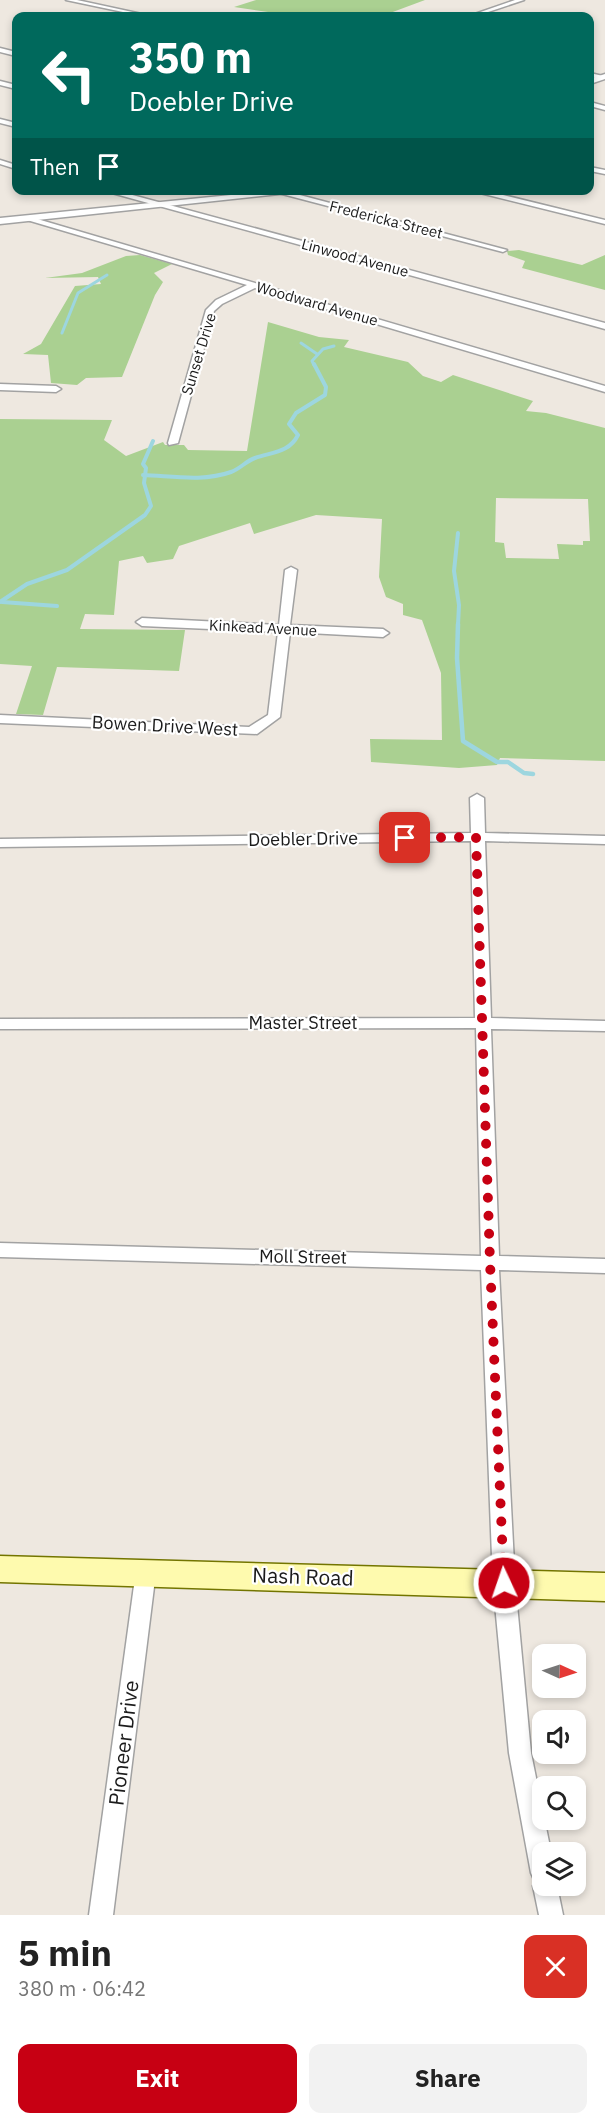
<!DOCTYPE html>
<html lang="en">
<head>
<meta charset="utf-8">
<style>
  :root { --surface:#fff; --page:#f2f2f2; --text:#222; --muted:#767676; --accent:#c70013 }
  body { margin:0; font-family:"IBM Plex Sans",sans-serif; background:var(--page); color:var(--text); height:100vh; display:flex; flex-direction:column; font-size:22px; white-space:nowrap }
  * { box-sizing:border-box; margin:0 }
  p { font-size:20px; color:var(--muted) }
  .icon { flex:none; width:33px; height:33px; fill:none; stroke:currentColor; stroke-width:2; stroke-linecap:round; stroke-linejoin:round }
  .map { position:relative; height:1915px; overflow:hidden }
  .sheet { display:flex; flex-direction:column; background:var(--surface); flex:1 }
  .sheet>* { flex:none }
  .hud { position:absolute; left:12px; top:12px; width:582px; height:183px; border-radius:12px; box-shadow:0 3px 9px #0003; background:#00695c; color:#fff; overflow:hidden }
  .needle { width:39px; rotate:93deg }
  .tools { position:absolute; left:532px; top:1644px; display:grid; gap:12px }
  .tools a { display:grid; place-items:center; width:54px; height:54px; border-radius:12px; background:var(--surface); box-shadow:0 3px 9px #0003; font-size:30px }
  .pin { position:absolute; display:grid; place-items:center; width:51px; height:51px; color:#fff; margin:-26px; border-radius:12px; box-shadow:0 3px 9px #0006 }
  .me { position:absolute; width:66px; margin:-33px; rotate:357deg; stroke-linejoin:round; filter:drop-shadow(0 0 4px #0008) }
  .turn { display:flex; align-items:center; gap:21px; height:126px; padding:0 18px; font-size:27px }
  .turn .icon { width:78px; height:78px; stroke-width:2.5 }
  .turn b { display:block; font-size:42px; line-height:51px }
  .then { display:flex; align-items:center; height:57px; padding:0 18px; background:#0003; gap:12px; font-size:22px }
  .round { display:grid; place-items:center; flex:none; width:63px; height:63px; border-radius:12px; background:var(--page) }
  .summary { display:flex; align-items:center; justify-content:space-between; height:102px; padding:0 18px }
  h1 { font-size:36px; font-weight:800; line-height:45px }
  .action { display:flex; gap:12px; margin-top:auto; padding:12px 18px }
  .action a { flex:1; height:69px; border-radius:12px; background:var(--accent); color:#fff; font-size:24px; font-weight:800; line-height:69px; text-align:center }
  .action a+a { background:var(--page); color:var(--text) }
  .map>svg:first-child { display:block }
  .forest { fill:#aad091; fill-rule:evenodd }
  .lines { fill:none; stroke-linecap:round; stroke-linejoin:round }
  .stream-far2 { stroke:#9dd6df; stroke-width:3 }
  .stream-far1 { stroke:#9dd6df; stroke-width:4 }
  .stream { stroke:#9dd6df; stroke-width:4.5 }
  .minor-casing { stroke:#a2a2a2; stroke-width:3 }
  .tertiary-casing { stroke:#a2a2a2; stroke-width:3 }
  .secondary-casing { stroke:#737500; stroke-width:3 }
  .minor { fill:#fff; fill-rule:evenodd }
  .tertiary { fill:#fff; fill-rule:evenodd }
  .secondary { fill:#fefaae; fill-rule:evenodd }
  .route { stroke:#c70013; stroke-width:10; stroke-dasharray:0 18 }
  .labels { text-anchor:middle; stroke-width:4.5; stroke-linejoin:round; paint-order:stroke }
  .far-street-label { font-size:15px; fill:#1b1b1b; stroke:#fff }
  .street-label { font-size:18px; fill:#1b1b1b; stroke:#fff }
  .near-street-label { font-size:21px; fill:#1b1b1b; stroke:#fff }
</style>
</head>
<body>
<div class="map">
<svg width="605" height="1915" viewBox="0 0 605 1915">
  <rect width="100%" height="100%" fill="#eee8e0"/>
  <g class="forest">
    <path d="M256 0H425L382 16H296L234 7Z"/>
    <path d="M519 250 582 265 605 255V290L522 268 525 261 508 255 507 251Z"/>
    <path d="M140 255 172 264 154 273 163 282 155 295 122 377 86 378 77 385 51 383 48 355 23 354 41 344 75 286 101 284 98 277 45 278 82 273 126 256Z"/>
    <path d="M268 322 319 337 349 340 344 347 408 362 423 376 441 382 453 375 533 401 526 411 546 413 605 428V761L500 758 497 765 459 768 371 762 370 739 442 740 441 673 422 620 403 615V604L386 597 379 577 382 519 316 515 254 534 250 523 179 546 173 559 147 563 143 556 119 561 114 615 85 614 80 629 185 630 179 671 57 667 43 715 16 714 32 666 0 664V419L112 420 104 440 126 456 163 442 165 445H184L188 450 247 451ZM496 498 588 499 590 541H583V545L557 544 559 559 506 558 504 543 495 542Z"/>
  </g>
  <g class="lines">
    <g class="stream-far2">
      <path d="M62 333 78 293 107 275"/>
      <path d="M301 343 317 354"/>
      <path d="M314 365 312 361 323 349 334 346"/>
    </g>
    <g class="stream-far1">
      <path d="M143 475C172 476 203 482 231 472 240 469 246 461 255 458 272 452 289 453 298 435L289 424 296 413 325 395 326 387 314 364"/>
      <path d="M458 533 454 571 459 605 458 625"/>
      <path d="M0 602 27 584 67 570 145 515 151 506 144 483 146 468 143 464 153 441"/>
      <path d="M2 602 57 606"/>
    </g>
    <path class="stream" d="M458 624 457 658 463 741 497 762H508L524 773 533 774"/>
    <g class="minor-casing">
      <g id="minor">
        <path d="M66 0H77L151 16H142Z"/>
        <path d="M515 0H524L476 16H469Z"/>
        <path d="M0 48 16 52V56L0 52Z"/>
        <path d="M590 73 603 76 604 77 601 79 590 77Z"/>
        <path d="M0 81 16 85V89L0 85Z"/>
        <path d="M590 102 605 106V110L590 106Z"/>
        <path d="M0 119 16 123V127L0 123Z"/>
        <path d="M0 160 16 165V169L0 164Z"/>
        <path d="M590 167 605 170V174L590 171Z"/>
        <path d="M101 190H114L605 323V329Z"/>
        <path d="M267 190H281L507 250 503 252Z"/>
        <path d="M468 190H483L605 220V224Z"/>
        <path d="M27 216 605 386V392L255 288 222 304 214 311 178 443 169 445 168 443 206 310 216 300 247 285 27 220Z"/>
        <path d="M0 384 56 386 61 389 56 392 0 390Z"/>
        <path d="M291 567 297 570 290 625 383 629 389 633 383 637 290 632 280 717 257 734 0 723V715L249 727 268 715 278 632 142 626 136 622 142 618 279 625 285 570Z"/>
        <path d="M477 794 484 798 485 833 605 836V844L485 841 491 1018 605 1021V1031L491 1029 499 1256 605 1259V1273L499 1270 515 1583 531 1753 551 1852H543V1886H557L563 1915H539L533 1886 535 1882 531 1873 509 1753 493 1583 481 1270 0 1257V1243L481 1256 476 1028 0 1029V1019L475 1018 471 841 0 847V839L471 833 470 798Z"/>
        <path d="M146 1561 153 1564 156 1571 113 1915H89L136 1571 139 1564Z"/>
      </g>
    </g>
    <g class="tertiary-casing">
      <g id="tertiary">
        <path d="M605 74V79L590 84V79Z"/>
        <path d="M280 190H316L0 224V218Z"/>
      </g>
    </g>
    <g class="secondary-casing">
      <path id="secondary" d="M0 1556 605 1573V1601L0 1582Z"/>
    </g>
    <use href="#minor" class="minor"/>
    <use href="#tertiary" class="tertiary"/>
    <use href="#secondary" class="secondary"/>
  </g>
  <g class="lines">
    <path class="route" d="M405 838 476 837 490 1262 504 1583"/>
  </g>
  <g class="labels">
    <g class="far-street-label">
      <text transform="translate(386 220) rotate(14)" y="5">Fredericka Street</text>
      <text transform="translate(355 258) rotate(15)" y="5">Linwood Avenue</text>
      <text transform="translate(317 304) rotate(16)" y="5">Woodward Avenue</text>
      <text transform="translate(199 354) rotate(-73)" y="5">Sunset Drive</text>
      <text transform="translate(263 628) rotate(3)" y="5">Kinkead Avenue</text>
    </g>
    <g class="street-label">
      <text transform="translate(165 726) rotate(3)" y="6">Bowen Drive West</text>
      <text transform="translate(303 839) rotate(-1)" y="6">Doebler Drive</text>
      <text x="303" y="1029">Master Street</text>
      <text transform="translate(303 1257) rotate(1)" y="6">Moll Street</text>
    </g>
    <g class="near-street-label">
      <text transform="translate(303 1577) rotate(2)" y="7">Nash Road</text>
      <text transform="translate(124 1743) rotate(-83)" y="7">Pioneer Drive</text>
    </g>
  </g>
</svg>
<div class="tools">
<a><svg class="needle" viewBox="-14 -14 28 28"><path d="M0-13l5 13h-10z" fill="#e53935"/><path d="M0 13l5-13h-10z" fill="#767676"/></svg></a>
<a><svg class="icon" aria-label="sound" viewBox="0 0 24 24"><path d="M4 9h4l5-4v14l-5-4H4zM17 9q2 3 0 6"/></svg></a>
<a><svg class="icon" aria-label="search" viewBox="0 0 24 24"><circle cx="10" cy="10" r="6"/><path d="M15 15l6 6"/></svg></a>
<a><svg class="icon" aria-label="layers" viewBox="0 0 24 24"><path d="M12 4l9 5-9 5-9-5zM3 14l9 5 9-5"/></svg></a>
</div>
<div class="pin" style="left:405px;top:838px;background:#d93025"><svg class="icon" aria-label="arrive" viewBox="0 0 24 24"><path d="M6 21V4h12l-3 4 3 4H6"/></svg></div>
<svg class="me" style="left:504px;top:1583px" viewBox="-20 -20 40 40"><circle r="17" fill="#c70013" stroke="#fff" stroke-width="3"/><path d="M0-11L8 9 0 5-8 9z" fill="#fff"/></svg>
<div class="hud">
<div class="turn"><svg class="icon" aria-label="left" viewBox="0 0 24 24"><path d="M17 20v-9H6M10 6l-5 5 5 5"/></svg><div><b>350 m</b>Doebler Drive</div></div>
<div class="then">Then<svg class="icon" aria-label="arrive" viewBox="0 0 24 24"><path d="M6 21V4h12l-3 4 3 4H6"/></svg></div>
</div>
</div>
<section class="sheet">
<div class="summary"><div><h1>5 min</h1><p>380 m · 06:42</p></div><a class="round" style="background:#d93025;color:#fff"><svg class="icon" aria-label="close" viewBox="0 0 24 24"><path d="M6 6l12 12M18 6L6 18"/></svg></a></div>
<div class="action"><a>Exit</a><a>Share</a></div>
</section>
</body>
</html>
